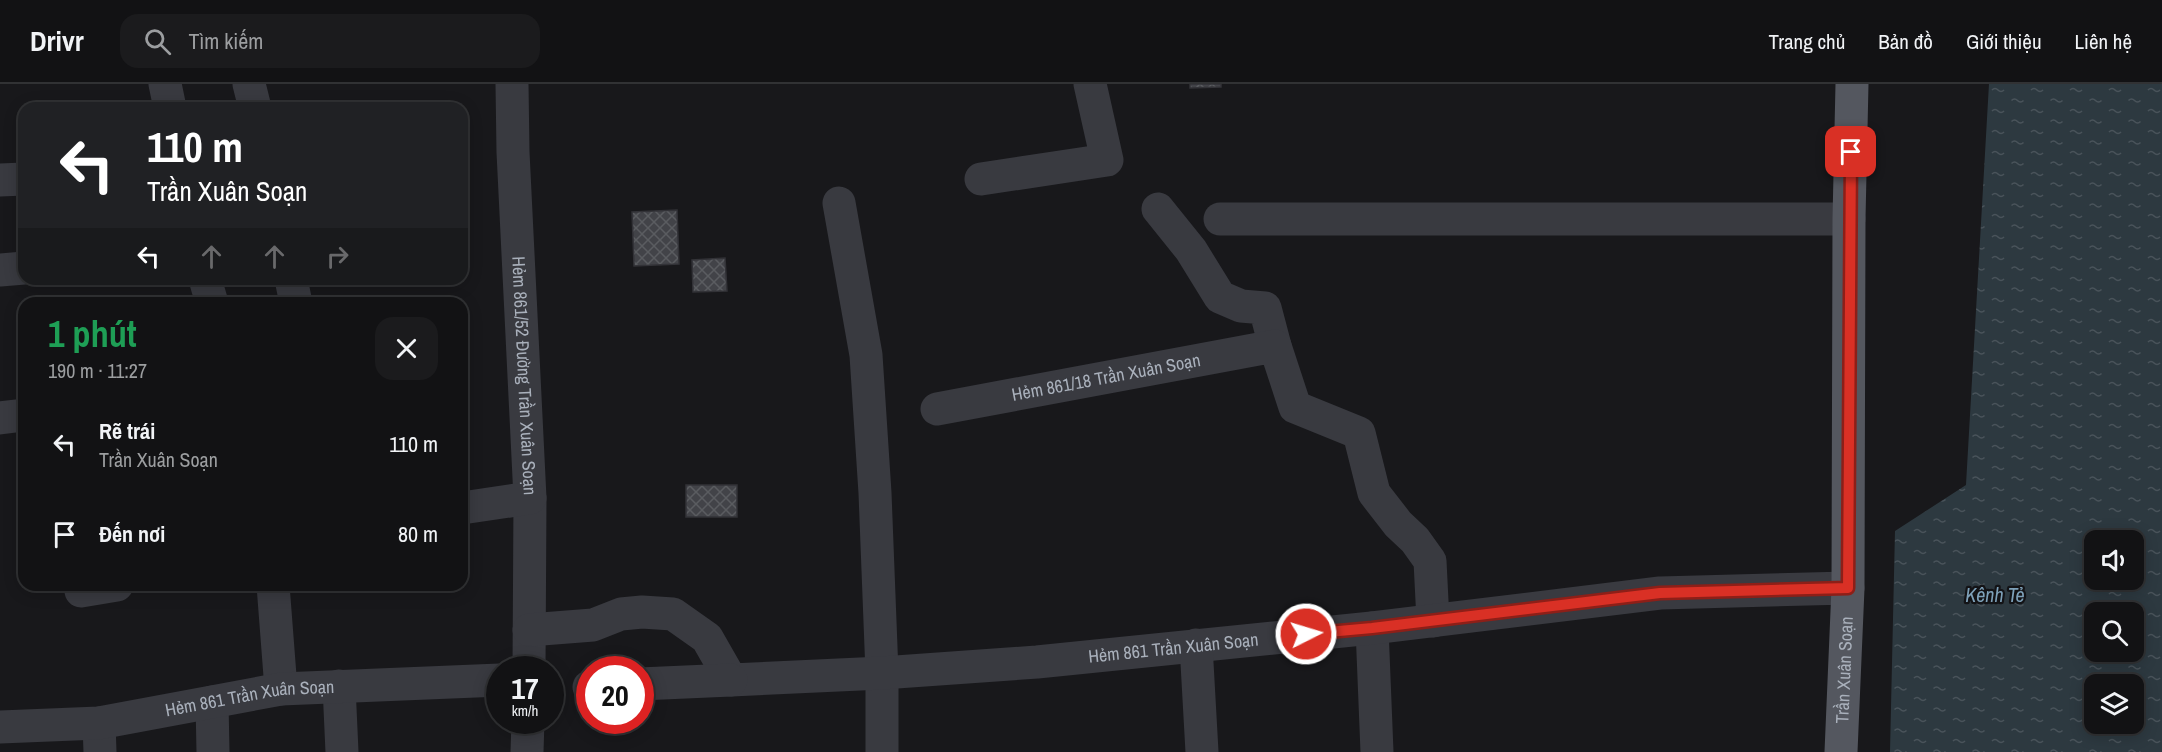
<!DOCTYPE html>
<html lang="vi">
<head>
<meta charset="utf-8">
<style>
  :root { --surface:#121214; --page:#1b1b1d; --text:#f1f3f6; --muted:#9c9ea0; --line:#313234 }
  body { margin:0; font-family:"Archivo Narrow",sans-serif; background:var(--page); color:var(--text); height:100vh; display:flex; flex-direction:column; font-size:22px; white-space:nowrap }
  * { box-sizing:border-box; margin:0 }
  p { font-size:20px; color:var(--muted) }
  .icon { flex:none; width:33px; height:33px; fill:none; stroke:currentColor; stroke-width:2; stroke-linecap:round; stroke-linejoin:round }
  .map { position:relative; flex:1; overflow:hidden }
  .side { position:absolute; left:18px; top:213px; width:450px; height:294px; display:flex; flex-direction:column; background:var(--surface); border-radius:18px; box-shadow:0 3px 15px #0003,0 0 0 2px var(--line) }
  .side>* { flex:none }
  .guide { position:absolute; left:18px; top:18px; width:450px; height:183px; border-radius:18px; box-shadow:0 3px 15px #0003,0 0 0 2px var(--line); background:#202124; color:#fff; overflow:hidden }
  .buttons { position:absolute; left:2084px; top:446px; display:grid; gap:12px }
  .buttons a { display:grid; place-items:center; width:60px; height:60px; border-radius:12px; background:var(--surface); box-shadow:0 3px 15px #0003,0 0 0 2px var(--line); font-size:30px }
  .speed { position:absolute; left:486px; top:572px; display:flex; gap:12px; font-size:30px; font-weight:700; text-align:center }
  .speed>* { display:grid; place-content:center; width:78px; height:78px; border-radius:50%; background:var(--surface); box-shadow:0 3px 15px #0003,0 0 0 2px var(--line); line-height:1 }
  .speed small { font-size:15px; font-weight:400 }
  .speed .limit { border:9px solid #d22; background:#fff; color:#111 }
  .pin { position:absolute; display:grid; place-items:center; width:51px; height:51px; color:#fff; margin:-26px; border-radius:12px; box-shadow:0 3px 9px #0006 }
  .me { position:absolute; width:66px; margin:-33px; rotate:85deg; stroke-linejoin:round; filter:drop-shadow(0 0 4px #0008) }
  .turn { display:flex; align-items:center; gap:21px; height:126px; padding:0 30px; font-size:27px }
  .turn .icon { width:78px; height:78px; stroke-width:2.5 }
  .turn b { display:block; font-size:42px; line-height:51px }
  .lanes { display:flex; align-items:center; height:57px; padding:0 30px; background:#0003; justify-content:center; gap:30px; direction:ltr }
  .lanes .off { opacity:.35 }
  .round { display:grid; place-items:center; flex:none; width:63px; height:63px; border-radius:18px; background:var(--page) }
  .headline { display:flex; align-items:center; justify-content:space-between; height:102px; padding:0 30px }
  h1 { font-size:36px; font-weight:700; line-height:45px; color:#1e9e55 }
  ul { padding:0; list-style:none }
  li { display:flex; align-items:center; gap:18px; height:90px; padding:0 30px }
  li div { flex:1 }
  li b { display:block; font-size:22px }
  li em { font-style:normal }
  header { display:flex; align-items:center; gap:36px; box-sizing:border-box; height:84px; padding:0 30px; background:var(--surface); border-bottom:2px solid var(--line) }
  header strong { font-size:28px }
  nav { display:flex; gap:33px; margin-inline-start:auto; font-size:21px }
  .search { width:420px; height:54px; background:var(--page); display:flex; align-items:center; gap:15px; box-sizing:border-box; padding:0 21px; border-radius:18px; color:var(--muted); font-size:22px }
  .map>svg:first-child { display:block }
  .water { fill:url(#water-ripples); fill-rule:evenodd }
  .building { fill:url(#building-cross-hatch); stroke:#323237; stroke-width:1.5 }
  .lines { fill:none; stroke-linecap:round; stroke-linejoin:round }
  .minor { stroke:#393a40; stroke-width:33 }
  .major { stroke:#54575f; stroke-width:33 }
  .route-casing { stroke:#8d1f18; stroke-width:15 }
  .route { stroke:#d93025; stroke-width:10 }
  .labels { text-anchor:middle; stroke-width:4.5; stroke-linejoin:round; paint-order:stroke }
  .street-label { font-size:18px; fill:#a9b0bb; stroke:#131316 }
  .water-label { font-size:20px; font-style:italic; fill:#7ea1b9; stroke:#131316 }
</style>
</head>
<body>
<header>
<strong>Drivr</strong>
<div class="search"><svg class="icon" aria-label="search" viewBox="0 0 24 24"><circle cx="10" cy="10" r="6"/><path d="M15 15l6 6"/></svg>Tìm kiếm</div>
<nav><a>Trang chủ</a><a>Bản đồ</a><a>Giới thiệu</a><a>Liên hệ</a></nav>
</header>
<div class="map">
<svg width="2162" height="668" viewBox="0 0 2162 668">
  <defs>
    <pattern id="water-ripples" width="26" height="14" patternUnits="userSpaceOnUse" patternTransform="scale(1.5)"><rect width="26" height="14" fill="#2d3940"/><path d="M2 4q2-2 4 0t4 0M15 11q2-2 4 0t4 0" fill="none" stroke="#49535a"/></pattern>
    <pattern id="building-cross-hatch" width="8" height="8" patternUnits="userSpaceOnUse" patternTransform="scale(1.5)"><rect width="8" height="8" fill="#424348"/><path d="M0 0l8 8M0 8l8-8" fill="none" stroke="#5a5c60"/></pattern>
  </defs>
  <rect width="100%" height="100%" fill="#18181b"/>
  <path class="water" d="M1989 0H2162V668H1890L1895 447 1966 401ZM2094 456H2133V495H2094ZM2094 528H2133V567H2094ZM2094 600H2133V639H2094Z"/>
  <g class="building">
    <path d="M1190 0H1221V3L1190 4Z"/>
    <path d="M677 126 679 180 634 182 632 128Z"/>
    <path d="M725 174 727 207 693 208 692 176Z"/>
    <rect x="686" y="401" width="51" height="32"/>
  </g>
  <g class="lines">
    <g class="minor">
      <path d="M165 0 170 24"/>
      <path d="M249 0 255 24"/>
      <path id="s1" d="M512 0 513 68 530 414 529 585"/>
      <path d="M981 95 1107 76 1090 0"/>
      <path d="M0 96 24 95"/>
      <path d="M839 119 866 271 875 409 882 589V668"/>
      <path d="M1158 125 1191 166 1220 213 1241 222 1265 224 1275 262"/>
      <path d="M1220 135H1849"/>
      <path d="M0 186 24 184"/>
      <path d="M205 195 212 219"/>
      <path d="M291 195 296 219"/>
      <path id="s2" d="M937 325 1275 262 1295 323 1359 349 1374 409 1398 440 1415 456 1430 477 1433 537"/>
      <path d="M0 334 24 331"/>
      <path d="M462 424 530 414"/>
      <path d="M273 501 281 605"/>
      <path d="M81 507 117 501"/>
      <path d="M1372 544 1377 668"/>
      <path id="s3" d="M529 546 593 541 621 530 642 528 673 530 707 554 731 596 882 589 1037 578 1372 544 1660 509 1848 504"/>
      <path d="M1196 561 1202 668"/>
      <path d="M640 600 731 596"/>
      <path d="M339 602 342 668"/>
      <path d="M589 603H590"/>
      <path d="M212 618 213 668"/>
      <path d="M99 639 100 668"/>
      <path id="s4" d="M0 643 99 639 281 605 500 596"/>
      <path d="M527 668 528 636"/>
    </g>
    <path class="major" id="s5" d="M1841 668 1848 504 1849 135 1852 0"/>
  </g>
  <g class="lines">
    <g class="route-casing">
      <path id="route" d="M1306 550 1372 544 1660 509 1848 504 1851 68"/>
    </g>
    <use href="#route" class="route"/>
  </g>
  <g class="labels">
    <g class="street-label">
      <text dy="6" stroke="none"><textPath href="#s1" startOffset="292">Hẻm 861/52 Đường Trần Xuân Soạn</textPath></text>
      <text dy="6" stroke="none"><textPath href="#s2" startOffset="172">Hẻm 861/18 Trần Xuân Soạn</textPath></text>
      <text dy="6" stroke="none"><textPath href="#s3" startOffset="680">Hẻm 861 Trần Xuân Soạn</textPath></text>
      <text dy="6" stroke="none"><textPath href="#s5" startOffset="82">Trần Xuân Soạn</textPath></text>
      <text dy="6" stroke="none"><textPath href="#s4" startOffset="252">Hẻm 861 Trần Xuân Soạn</textPath></text>
    </g>
    <g class="water-label">
      <text x="1995" y="518">Kênh Tẻ</text>
    </g>
  </g>
</svg>
<div class="buttons">
<a><svg class="icon" aria-label="sound" viewBox="0 0 24 24"><path d="M4 9h4l5-4v14l-5-4H4zM17 9q2 3 0 6"/></svg></a>
<a><svg class="icon" aria-label="search" viewBox="0 0 24 24"><circle cx="10" cy="10" r="6"/><path d="M15 15l6 6"/></svg></a>
<a><svg class="icon" aria-label="layers" viewBox="0 0 24 24"><path d="M12 4l9 5-9 5-9-5zM3 14l9 5 9-5"/></svg></a>
</div>
<div class="speed"><div>17<small>km/h</small></div><div class="limit">20</div></div>
<div class="pin" style="left:1851px;top:68px;background:#d93025"><svg class="icon" aria-label="arrive" viewBox="0 0 24 24"><path d="M6 21V4h12l-3 4 3 4H6"/></svg></div>
<svg class="me" style="left:1306px;top:550px" viewBox="-20 -20 40 40"><circle r="17" fill="#d93025" stroke="#fff" stroke-width="3"/><path d="M0-11L8 9 0 5-8 9z" fill="#fff"/></svg>
<div class="guide">
<div class="turn"><svg class="icon" aria-label="left" viewBox="0 0 24 24"><path d="M17 20v-9H6M10 6l-5 5 5 5"/></svg><div><b>110 m</b>Trần Xuân Soạn</div></div>
<div class="lanes"><svg class="icon" aria-label="left" viewBox="0 0 24 24"><path d="M17 20v-9H6M10 6l-5 5 5 5"/></svg><svg class="icon off" aria-label="ahead" viewBox="0 0 24 24"><path d="M12 20V5M6 11l6-6 6 6"/></svg><svg class="icon off" aria-label="ahead" viewBox="0 0 24 24"><path d="M12 20V5M6 11l6-6 6 6"/></svg><svg class="icon off" aria-label="right" viewBox="0 0 24 24"><path d="M7 20v-9h11M14 6l5 5-5 5"/></svg></div>
</div>
<section class="side">
<div class="headline"><div><h1>1 phút</h1><p>190 m · 11:27</p></div><a class="round"><svg class="icon" aria-label="close" viewBox="0 0 24 24"><path d="M6 6l12 12M18 6L6 18"/></svg></a></div>
<ul>
<li><svg class="icon" aria-label="left" viewBox="0 0 24 24"><path d="M17 20v-9H6M10 6l-5 5 5 5"/></svg><div><b>Rẽ trái</b><p>Trần Xuân Soạn</p></div><em>110 m</em></li>
<li><svg class="icon" aria-label="arrive" viewBox="0 0 24 24"><path d="M6 21V4h12l-3 4 3 4H6"/></svg><div><b>Đến nơi</b></div><em>80 m</em></li>
</ul>
</section>
</div>
</body>
</html>
